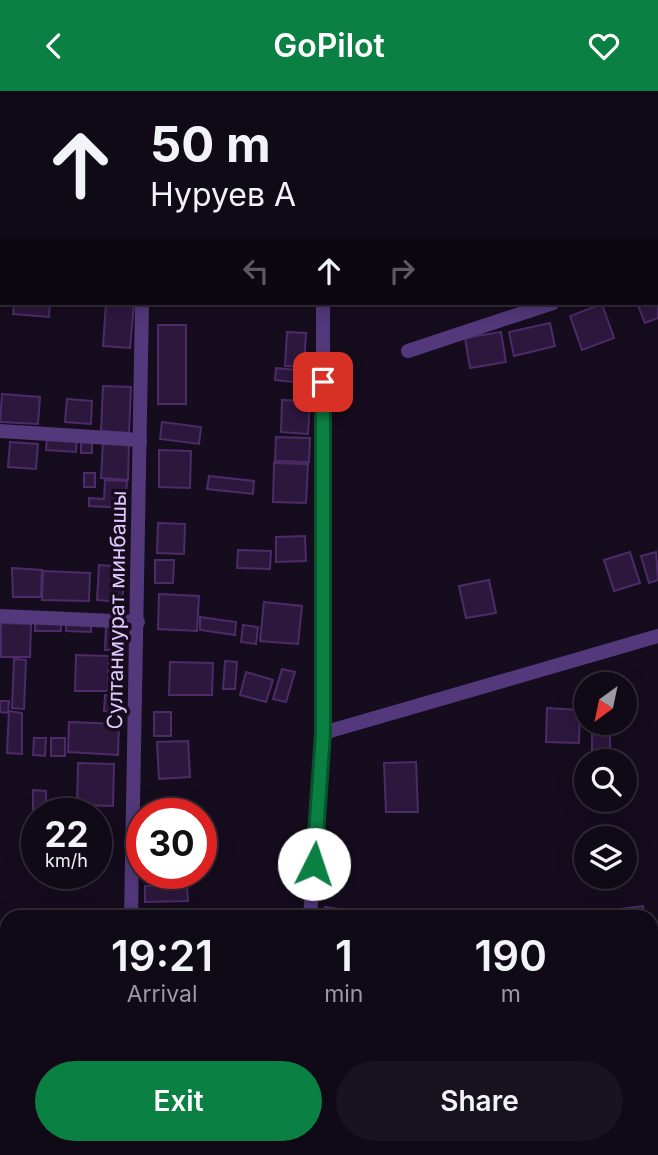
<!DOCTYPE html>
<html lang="en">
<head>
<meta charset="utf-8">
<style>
  :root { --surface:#100916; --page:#19121f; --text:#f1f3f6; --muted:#9c9aa1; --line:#302a35; --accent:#0b8043 }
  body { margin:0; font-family:Inter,sans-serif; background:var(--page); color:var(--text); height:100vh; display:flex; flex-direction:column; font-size:26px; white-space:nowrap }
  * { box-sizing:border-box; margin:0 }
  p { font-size:23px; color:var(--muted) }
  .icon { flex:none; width:38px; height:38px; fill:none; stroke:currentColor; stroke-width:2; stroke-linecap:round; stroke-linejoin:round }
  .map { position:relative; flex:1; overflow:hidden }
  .details { position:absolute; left:0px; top:819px; width:658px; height:245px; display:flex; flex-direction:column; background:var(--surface); border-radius:21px 21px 0 0; box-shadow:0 4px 18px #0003,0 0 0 2px var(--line) }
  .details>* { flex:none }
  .hud { position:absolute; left:0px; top:0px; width:658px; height:214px; box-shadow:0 4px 18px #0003,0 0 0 2px var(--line); background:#100916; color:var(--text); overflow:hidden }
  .needle { width:46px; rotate:213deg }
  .buttons { position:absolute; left:574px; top:581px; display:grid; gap:14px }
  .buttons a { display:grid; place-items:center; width:63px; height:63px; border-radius:50%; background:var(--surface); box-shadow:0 4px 18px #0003,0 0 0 2px var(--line); font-size:35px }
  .speed { position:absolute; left:21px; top:707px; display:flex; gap:14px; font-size:35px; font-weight:700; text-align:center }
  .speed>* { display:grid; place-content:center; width:91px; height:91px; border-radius:50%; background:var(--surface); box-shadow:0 4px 18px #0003,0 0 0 2px var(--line); line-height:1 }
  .speed small { font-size:18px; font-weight:400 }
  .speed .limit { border:10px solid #d22; background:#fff; color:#111 }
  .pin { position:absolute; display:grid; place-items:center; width:60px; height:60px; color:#fff; margin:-30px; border-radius:14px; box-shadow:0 4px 10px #0006 }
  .me { position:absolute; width:77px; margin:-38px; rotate:4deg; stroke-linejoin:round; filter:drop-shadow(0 0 5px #0008) }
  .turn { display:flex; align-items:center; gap:24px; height:147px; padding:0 35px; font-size:32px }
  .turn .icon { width:91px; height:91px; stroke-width:2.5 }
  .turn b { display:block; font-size:49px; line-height:60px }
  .lanes { display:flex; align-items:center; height:66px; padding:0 35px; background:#0003; justify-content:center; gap:35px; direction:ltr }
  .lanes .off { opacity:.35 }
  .eta { display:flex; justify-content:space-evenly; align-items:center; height:119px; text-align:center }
  .eta b { font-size:42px; font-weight:600; line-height:49px }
  .action { display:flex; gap:14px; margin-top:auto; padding:14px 35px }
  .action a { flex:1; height:80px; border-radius:42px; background:var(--accent); color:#fff; font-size:28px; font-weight:600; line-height:80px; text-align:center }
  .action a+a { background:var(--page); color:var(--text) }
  header { display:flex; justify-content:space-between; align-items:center; height:91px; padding:0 35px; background:var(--accent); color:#fff; font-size:32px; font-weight:600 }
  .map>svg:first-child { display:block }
  .building { fill:#2d183d; stroke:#4d2b69; stroke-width:2 }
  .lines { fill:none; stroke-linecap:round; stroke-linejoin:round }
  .minor { stroke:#53387b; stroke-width:14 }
  .tertiary { stroke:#53387b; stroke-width:14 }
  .route-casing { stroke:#07532c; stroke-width:18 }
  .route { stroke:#0b8043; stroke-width:12 }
  .labels { text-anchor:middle; stroke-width:7; stroke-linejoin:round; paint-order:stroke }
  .street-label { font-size:21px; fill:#e2c8fe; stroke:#150c1d }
</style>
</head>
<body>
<header><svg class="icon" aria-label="back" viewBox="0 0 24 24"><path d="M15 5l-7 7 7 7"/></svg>GoPilot<svg class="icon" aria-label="heart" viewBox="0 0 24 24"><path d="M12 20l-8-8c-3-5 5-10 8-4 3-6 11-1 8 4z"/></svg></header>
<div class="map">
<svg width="658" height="1064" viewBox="0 0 658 1064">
  <rect width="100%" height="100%" fill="#150c1d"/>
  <g class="building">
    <path d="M31 0H69L31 2Z"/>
    <path d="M0 117 2 118V146L0 145Z"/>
    <path d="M658 191V227L645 232 637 212H656Z"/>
    <path d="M14 212H50L49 226 13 223Z"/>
    <path d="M106 212H134L130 257 103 255Z"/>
    <path d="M602 213 614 247 582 259 570 225Z"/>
    <path d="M550 232 555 255 514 265 509 241Z"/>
    <rect x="158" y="234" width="28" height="79"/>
    <path d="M287 241 306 242 304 276 285 275Z"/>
    <path d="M501 241 506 271 470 277 465 247Z"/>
    <path d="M276 277 295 279 294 291 275 289Z"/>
    <path d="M299 278 308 279 307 297H298Z"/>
    <path d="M103 295 131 296 129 342 101 340Z"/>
    <path d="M2 303 40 306 38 333 0 331Z"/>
    <path d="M67 308 92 310 91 333 65 331Z"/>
    <path d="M282 309 310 310 308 343 281 341Z"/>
    <path d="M162 331 201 336 199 353 160 348Z"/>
    <path d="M47 346 77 348 76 361 46 359Z"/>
    <path d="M276 346 310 347 309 371 275 370Z"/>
    <path d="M81 347 92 348V362H81Z"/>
    <path d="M10 351 38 353 36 378 8 376Z"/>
    <path d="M103 351 129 353 128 389 101 387Z"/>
    <path d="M159 359 191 360 190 397 159 396Z"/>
    <path d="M274 372 308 373 306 412 273 411Z"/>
    <rect x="84" y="382" width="11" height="14"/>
    <path d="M209 385 254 390 253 403 207 398Z"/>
    <path d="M105 389 127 390 125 417 89 415V407L104 408Z"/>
    <path d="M158 432 185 433 184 463 157 462Z"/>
    <path d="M114 436H125L123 472H112Z"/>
    <path d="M305 445 306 470 276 471V446Z"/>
    <path d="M238 459 271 460 270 478 237 477Z"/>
    <path d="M630 461 640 492 614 500 604 469Z"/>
    <path d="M656 461 658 489 649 492 641 465Z"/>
    <path d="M155 469H174L173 492H155Z"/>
    <path d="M99 474 125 476 122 511 97 509Z"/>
    <path d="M12 477 42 479 41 506H13Z"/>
    <path d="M43 480 90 482 89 510 42 509Z"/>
    <path d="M489 489 496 522 466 527 459 495Z"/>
    <path d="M159 503 199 505 197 540 158 538Z"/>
    <path d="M264 511 302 515 298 553 260 550Z"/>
    <path d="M200 526 236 531 235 544 200 539Z"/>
    <rect x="35" y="531" width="26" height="9"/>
    <path d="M66 531 91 532V541L66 540Z"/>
    <path d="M1 532 31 533 30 566H1Z"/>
    <path d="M243 534 258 536 256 553 241 551Z"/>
    <path d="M106 535 124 536 123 559H105Z"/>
    <path d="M76 564 109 565 108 600H75Z"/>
    <path d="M14 568 26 569 24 618 12 617Z"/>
    <path d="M225 570 237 571 235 598H223Z"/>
    <path d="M170 571 213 572 212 604H169Z"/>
    <path d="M282 578 295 581 286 611 273 608Z"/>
    <path d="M246 581 273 589 266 611 240 604Z"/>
    <path d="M105 604 122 605 121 621 104 620Z"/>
    <path d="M0 610H9L8 622 0 621Z"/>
    <path d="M547 617 580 619 579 652 546 651Z"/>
    <path d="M9 620 22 622V663L7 662Z"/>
    <rect x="154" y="621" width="17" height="24"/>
    <path d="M69 631 119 633 118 664 68 661Z"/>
    <rect x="592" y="632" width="18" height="38"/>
    <path d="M34 647H46L45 665 33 664Z"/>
    <rect x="51" y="647" width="14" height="18"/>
    <path d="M188 650 190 686 159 688 157 651Z"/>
    <path d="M416 671 418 721H386L384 672Z"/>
    <path d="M78 672 114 673 113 715 77 714Z"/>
    <path d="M33 699 46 700V723H37V726H33Z"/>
    <path d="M55 713 72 715V723H54Z"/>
    <path d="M145 795H187L188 810 145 811Z"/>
    <path d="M643 815 644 826H587L586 822Z"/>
    <path d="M325 816 361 821 360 826H324Z"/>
    <path d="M161 822 193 823V826H161Z"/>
    <path d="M558 1057H588L586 1064H556Z"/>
  </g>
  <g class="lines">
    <g class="minor">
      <path d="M330 2V0"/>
      <path d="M505 2V0"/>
      <path d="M0 27H2"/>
      <path d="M656 131 658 130"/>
      <path d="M656 177 658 176"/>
      <path d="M0 183H2"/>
      <path d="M408 260 553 212"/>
      <path d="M0 340 140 349"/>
      <path d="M0 525 138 531"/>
      <path d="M323 642 658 545"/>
      <path d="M310 826 323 642V212"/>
      <path d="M651 902 658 898"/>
      <path d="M291 1064 292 1057"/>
      <path d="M615 1064 616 1057"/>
    </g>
    <g class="tertiary">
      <path d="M145 2V0"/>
      <path d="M131 826 142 212"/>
      <path d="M124 1064 125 1057"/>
    </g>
  </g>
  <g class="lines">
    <g class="route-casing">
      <path id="route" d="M314 773 323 642V291"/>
    </g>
    <use href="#route" class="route"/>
  </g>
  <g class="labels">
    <g class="street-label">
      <text transform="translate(117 519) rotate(-89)" y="7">Султанмурат минбашы</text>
    </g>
  </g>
</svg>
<div class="buttons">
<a><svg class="needle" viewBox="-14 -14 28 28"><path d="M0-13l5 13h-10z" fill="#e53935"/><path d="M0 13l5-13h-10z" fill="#9c9aa1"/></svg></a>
<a><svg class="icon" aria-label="search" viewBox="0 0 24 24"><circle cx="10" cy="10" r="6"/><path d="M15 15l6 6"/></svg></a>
<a><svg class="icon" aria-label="layers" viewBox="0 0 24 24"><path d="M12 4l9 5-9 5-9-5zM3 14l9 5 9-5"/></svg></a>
</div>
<div class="speed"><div>22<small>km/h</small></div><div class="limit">30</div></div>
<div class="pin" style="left:323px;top:291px;background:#d93025"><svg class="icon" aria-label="arrive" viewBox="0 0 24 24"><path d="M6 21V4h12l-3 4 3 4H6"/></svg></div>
<svg class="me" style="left:314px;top:773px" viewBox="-20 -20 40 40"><circle r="19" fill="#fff"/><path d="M0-13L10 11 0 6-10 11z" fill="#0b8043"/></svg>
<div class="hud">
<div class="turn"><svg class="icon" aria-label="ahead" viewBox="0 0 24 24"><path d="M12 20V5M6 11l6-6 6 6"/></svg><div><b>50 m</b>Нуруев А</div></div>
<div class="lanes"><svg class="icon off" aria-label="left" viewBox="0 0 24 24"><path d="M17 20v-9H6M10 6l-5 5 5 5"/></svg><svg class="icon" aria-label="ahead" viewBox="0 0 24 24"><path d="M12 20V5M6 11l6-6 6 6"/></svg><svg class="icon off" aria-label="right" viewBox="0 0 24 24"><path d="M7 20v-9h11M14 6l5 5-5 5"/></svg></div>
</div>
<section class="details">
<div class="eta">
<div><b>19:21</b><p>Arrival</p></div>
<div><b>1</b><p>min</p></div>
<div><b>190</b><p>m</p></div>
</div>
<div class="action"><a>Exit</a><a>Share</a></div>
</section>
</div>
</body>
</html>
